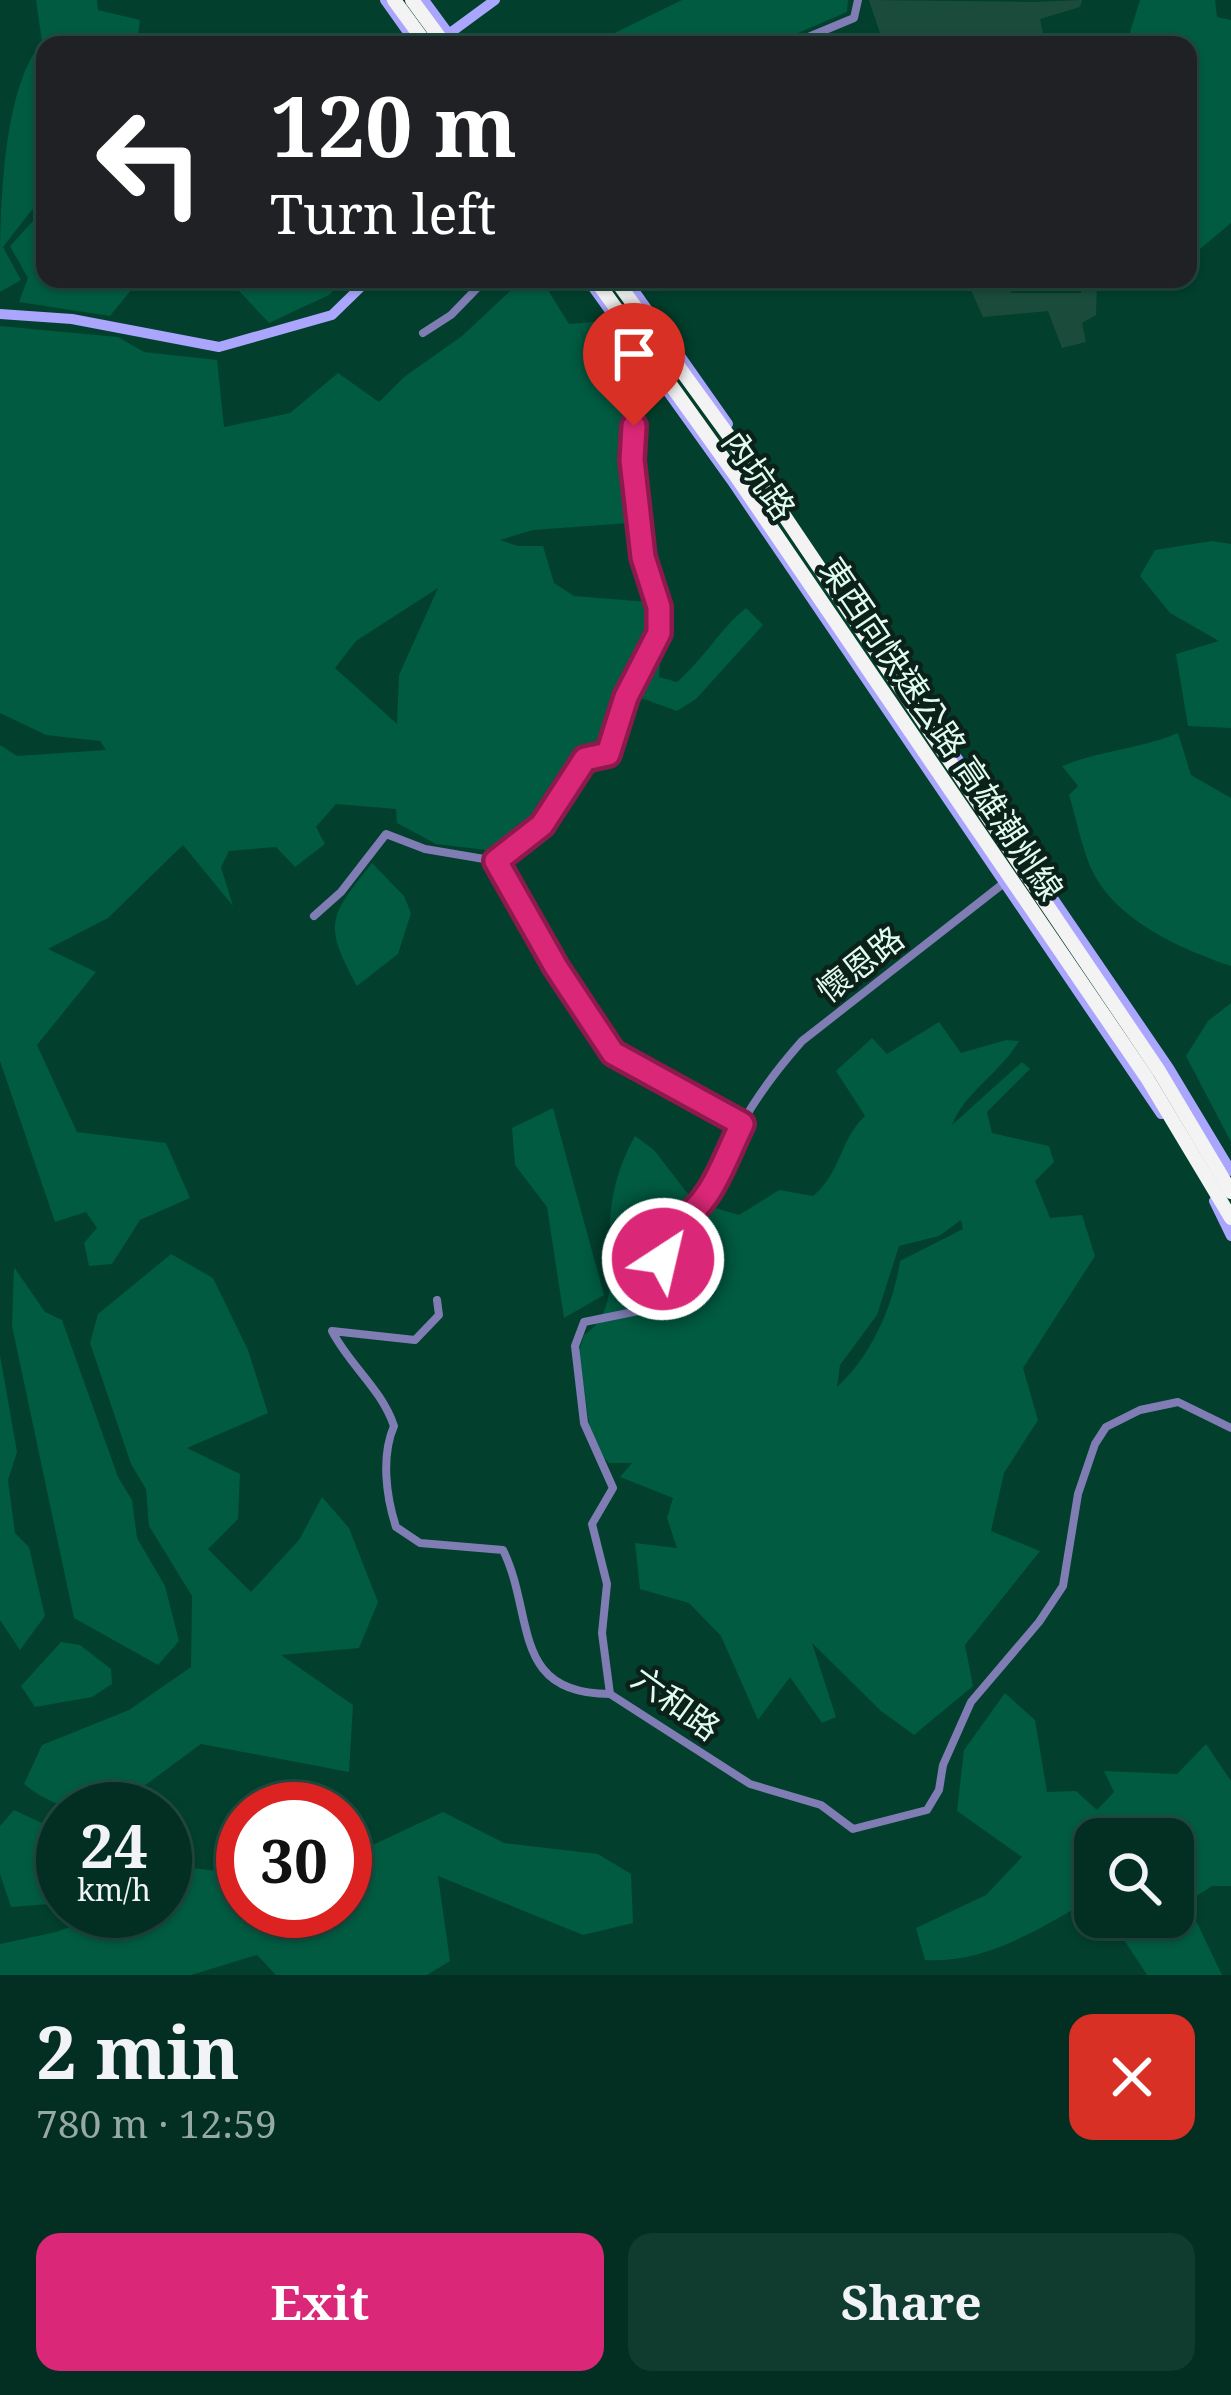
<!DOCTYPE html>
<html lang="en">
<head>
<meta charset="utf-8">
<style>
  :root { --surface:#022f22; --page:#103b2f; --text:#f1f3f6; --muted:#96a9a5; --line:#234a40; --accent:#db2777 }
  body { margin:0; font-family:"Noto Serif","Noto Sans TC",serif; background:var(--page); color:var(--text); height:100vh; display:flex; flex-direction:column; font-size:45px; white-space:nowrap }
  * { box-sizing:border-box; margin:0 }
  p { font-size:39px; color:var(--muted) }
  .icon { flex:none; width:66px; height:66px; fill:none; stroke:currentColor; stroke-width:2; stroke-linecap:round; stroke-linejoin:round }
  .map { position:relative; height:1975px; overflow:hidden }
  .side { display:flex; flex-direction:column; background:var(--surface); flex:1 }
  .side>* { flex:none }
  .hud { position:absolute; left:36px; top:36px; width:1161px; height:252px; border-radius:24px; box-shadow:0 3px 9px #0004,0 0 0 3px var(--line); background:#202124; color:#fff; overflow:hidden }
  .controls { position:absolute; left:1074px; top:1818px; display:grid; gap:24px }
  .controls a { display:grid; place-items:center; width:120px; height:120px; border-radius:24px; background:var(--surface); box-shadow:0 3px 9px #0004,0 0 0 3px var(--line); font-size:60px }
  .speed { position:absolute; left:36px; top:1782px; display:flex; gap:24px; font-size:60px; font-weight:700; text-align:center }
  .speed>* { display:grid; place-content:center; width:156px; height:156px; border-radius:50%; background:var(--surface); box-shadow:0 3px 9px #0004,0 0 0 3px var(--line); line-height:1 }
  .speed small { font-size:30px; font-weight:400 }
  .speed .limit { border:18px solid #d22; background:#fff; color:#111 }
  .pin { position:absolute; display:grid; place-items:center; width:102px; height:102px; color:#fff; margin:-123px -51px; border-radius:50% 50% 50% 0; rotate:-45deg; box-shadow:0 0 12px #0007 }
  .pin .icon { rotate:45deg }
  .me { position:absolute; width:132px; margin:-66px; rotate:35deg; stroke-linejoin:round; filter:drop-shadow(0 0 9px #0008) }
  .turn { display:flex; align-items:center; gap:42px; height:252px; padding:0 36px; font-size:54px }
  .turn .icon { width:156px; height:156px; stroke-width:2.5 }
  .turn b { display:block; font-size:84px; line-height:102px }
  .round { display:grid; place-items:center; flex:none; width:126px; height:126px; border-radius:24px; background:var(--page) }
  .overview { display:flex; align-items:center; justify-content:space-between; height:204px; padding:0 36px }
  h1 { font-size:72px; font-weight:700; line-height:90px }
  .button { display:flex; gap:24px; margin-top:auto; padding:24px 36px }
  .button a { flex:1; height:138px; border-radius:24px; background:var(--accent); color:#fff; font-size:48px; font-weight:700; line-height:138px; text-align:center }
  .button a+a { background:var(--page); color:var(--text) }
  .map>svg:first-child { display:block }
  .built { fill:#1b4c3b }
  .green { fill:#005b41; fill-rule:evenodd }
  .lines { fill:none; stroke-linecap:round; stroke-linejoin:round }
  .street { stroke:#807db5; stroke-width:8 }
  .secondary { stroke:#aaa5fd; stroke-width:10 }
  .highway { stroke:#f3f3f3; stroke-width:14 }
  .highway-bridge { stroke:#f3f3f3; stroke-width:14 }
  .route-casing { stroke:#8e194d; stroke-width:30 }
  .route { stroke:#db2777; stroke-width:21 }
  .labels { text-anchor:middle; stroke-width:9; stroke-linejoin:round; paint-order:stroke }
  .street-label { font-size:33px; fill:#e0fcef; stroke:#0b2119 }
</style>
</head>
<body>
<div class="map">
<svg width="1231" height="1975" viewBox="0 0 1231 1975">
  <rect width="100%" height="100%" fill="#023f2d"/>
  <g class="built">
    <path d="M869 0 1036 2 1082 0 1080 7 1040 19 1045 43 1040 45H884Z"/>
    <path d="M966 279H1010L1011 293H1081L1083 279H1097L1096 315 1082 323 1086 342 1062 348 1048 311 983 317Z"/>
  </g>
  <g class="green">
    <path d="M36 0H97L98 10 140 20 137 45H45V135L39 146 45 150V193L3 247 21 280 0 292C0 219 0 93 42 42Z"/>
    <path d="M682 0H848L847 12 770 45H590Z"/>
    <path d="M1140 0H1215L1217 17 1231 20V223L1188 259V45H1126Z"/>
    <path d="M45 208V279H140L110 316 19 302 28 278 10 246Z"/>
    <path d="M228 279H345L329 295 269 323Z"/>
    <path d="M531 279H541L569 324 604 321 614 339 623 388 617 390 627 432 629 523 533 530 500 540 518 546H543L554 583 574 596 649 602 648 617 657 620C645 663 622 703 607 746L592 752 529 828 494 851 436 844 397 823 396 809 336 804 316 827 325 844 295 867 276 847 229 851 221 867 233 906 183 845 108 918 48 949 96 972 37 1045 77 1132 166 1143 190 1198 140 1220 112 1264 89 1266 84 1243 97 1228 86 1212 55 1222 0 1061V745L17 756 106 750 100 741 46 735 0 713V326L118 337 144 352 217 360 224 427 290 413 338 373 379 402 404 377 462 336 521 281ZM438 588 399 675 397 724 335 668 356 641Z"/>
    <path d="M1212 541 1231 544V728L1188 726 1176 654 1219 641 1170 613 1140 576 1155 550Z"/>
    <path d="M746 608 763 625 696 699 677 711 641 698 640 679 661 651 659 677 677 682C704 659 719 630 746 608Z"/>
    <path d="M1178 733 1191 775 1231 798V966C1181 949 1113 920 1090 866 1081 844 1076 818 1069 795L1078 786 1062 766C1102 750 1140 749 1178 733Z"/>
    <path d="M372 863 404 896 411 913 398 954 357 986C323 923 329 917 372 863Z"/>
    <path d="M1231 1003V1142L1186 1056 1208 1021Z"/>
    <path d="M939 1022 961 1053 1006 1040 1019 1041C1000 1073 964 1093 952 1125L1022 1062 1030 1069 987 1112 992 1133 1049 1146 1054 1162 1035 1181 1050 1218 1082 1215 1095 1256 1023 1368 1038 1420 1004 1473 991 1531 1040 1551 965 1645 973 1686 914 1735 881 1711 812 1643 836 1717 822 1723 790 1677 758 1720 721 1636 689 1603 640 1589 635 1543 677 1548 667 1518 673 1498 620 1477 632 1463H609L592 1445 579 1351 584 1335C624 1309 606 1250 611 1209 614 1183 622 1159 635 1136L654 1150 688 1194 716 1260 699 1217 708 1206 739 1215 779 1190 813 1196C841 1173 840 1139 865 1116L836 1071 872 1038 887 1054ZM961 1220 963 1229 900 1261C893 1307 871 1356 837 1387L840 1365 877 1315 899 1246 939 1236Z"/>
    <path d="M553 1108 604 1295 564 1318 547 1207 515 1165 512 1128Z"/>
    <path d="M171 1254 213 1278 248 1350 268 1413 187 1448 240 1474 238 1519 208 1549 251 1592 299 1540 322 1497 349 1528 378 1602 359 1648 281 1655 353 1705 349 1772 201 1744 144 1786 118 1792 131 1809C86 1809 61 1814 24 1784L42 1745 129 1710 191 1667 192 1596 149 1526 146 1489 131 1464 90 1343 98 1314Z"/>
    <path d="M14 1267 45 1312 62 1320 118 1477 132 1500 137 1538 165 1586 179 1641 158 1665 74 1618 12 1326Z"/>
    <path d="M0 1355 17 1452 8 1480 15 1533 29 1547 45 1616 20 1650 0 1620Z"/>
    <path d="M61 1642 80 1645 111 1669 112 1684 92 1697 35 1707 21 1686Z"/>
    <path d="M1005 1693 1035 1720 1047 1792 1076 1791 1097 1810 1114 1792 1104 1771 1177 1774 1206 1744 1231 1781V1886H1212L1187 1902 1222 1975H1147L1109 1917H1173V1839H1095V1897C1042 1927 987 1964 925 1960L916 1928 986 1895 1022 1857 957 1811 964 1750Z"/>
    <path d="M14 1810 42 1823 63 1824V1881L50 1904 11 1907 0 1874V1826Z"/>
    <path d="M443 1812 504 1843 598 1854 631 1874 633 1923 583 1935 438 1876 450 1961 427 1975H276L257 1955 191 1975H0V1944L56 1932 114 1911H165V1874L175 1866 243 1874V1911H345V1858Z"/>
  </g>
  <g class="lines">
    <g class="street">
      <path d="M789 45 854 18 858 0"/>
      <path d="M423 333 451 315 486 279"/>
      <path d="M496 861 542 825 585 759 607 754 626 697 659 633V607L643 557 632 460 633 398 619 351 622 330"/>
      <path d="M496 861 556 967 613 1053 742 1124"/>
      <path d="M1004 883 802 1041C779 1067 758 1094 741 1125 721 1161 713 1204 675 1224L648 1309 584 1322 575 1346 584 1423 613 1488 592 1524 607 1584 602 1633 610 1694 750 1784 821 1805 853 1829 927 1810 939 1790 943 1765 971 1702 1039 1622 1063 1586 1078 1494 1095 1444 1106 1427 1140 1410 1178 1402 1231 1428"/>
      <path d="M314 916 341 892 386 834 425 849 496 861"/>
      <path d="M437 1300 439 1315 415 1340 332 1331C350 1366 381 1388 394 1426 381 1456 386 1496 396 1527L420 1543 503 1550C535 1615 510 1694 610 1694"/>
    </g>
    <g class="secondary">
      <path d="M385 0 417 45"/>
      <path d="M424 0 457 45"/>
      <path d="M435 44 495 0"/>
      <path d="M587 279 731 480 1161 1114"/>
      <path d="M626 279 728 424"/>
      <path d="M0 314 72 319 219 347 332 315 369 279"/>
      <path d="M844 592 1169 1068 1231 1171"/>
      <path d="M1214 1201 1231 1236"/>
    </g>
    <path class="highway" d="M394 0 427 45"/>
    <g class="highway-bridge">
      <path d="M412 0 445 45"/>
      <path d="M595 279 736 476 1147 1078 1231 1218"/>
      <path d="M615 279 750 465 1159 1071 1231 1192"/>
    </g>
  </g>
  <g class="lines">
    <g class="route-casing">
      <path id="route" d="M634 426 632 460 643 557 659 607V633L626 697 608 754 585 759 542 825 496 861 556 967 613 1053 742 1124C724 1160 712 1205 675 1224L663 1259"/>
    </g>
    <use href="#route" class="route"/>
  </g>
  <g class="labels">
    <g class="street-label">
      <text transform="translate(759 475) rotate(55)" y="12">內坑路</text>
      <text transform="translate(942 729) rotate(56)" y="12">東西向快速公路 高雄潮州線</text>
      <text transform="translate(860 964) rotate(-38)" y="12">懷恩路</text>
      <text transform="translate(676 1703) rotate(36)" y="12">六和路</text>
    </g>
  </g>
</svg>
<div class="controls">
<a><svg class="icon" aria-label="search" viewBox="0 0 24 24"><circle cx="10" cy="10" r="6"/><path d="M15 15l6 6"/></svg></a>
</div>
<div class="speed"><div>24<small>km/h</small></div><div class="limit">30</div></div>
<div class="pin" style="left:634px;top:426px;background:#d93025"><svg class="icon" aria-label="arrive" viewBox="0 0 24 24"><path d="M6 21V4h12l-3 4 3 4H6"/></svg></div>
<svg class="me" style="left:663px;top:1259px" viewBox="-20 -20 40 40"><circle r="17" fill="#db2777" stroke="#fff" stroke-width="3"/><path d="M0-11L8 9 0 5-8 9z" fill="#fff"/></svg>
<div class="hud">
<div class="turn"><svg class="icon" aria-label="left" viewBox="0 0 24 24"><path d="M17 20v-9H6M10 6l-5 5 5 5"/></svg><div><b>120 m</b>Turn left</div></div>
</div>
</div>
<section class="side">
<div class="overview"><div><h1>2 min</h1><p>780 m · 12:59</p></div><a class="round" style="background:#d93025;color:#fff"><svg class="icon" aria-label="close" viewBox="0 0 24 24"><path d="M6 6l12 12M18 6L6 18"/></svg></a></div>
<div class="button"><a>Exit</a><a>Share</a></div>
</section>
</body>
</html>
